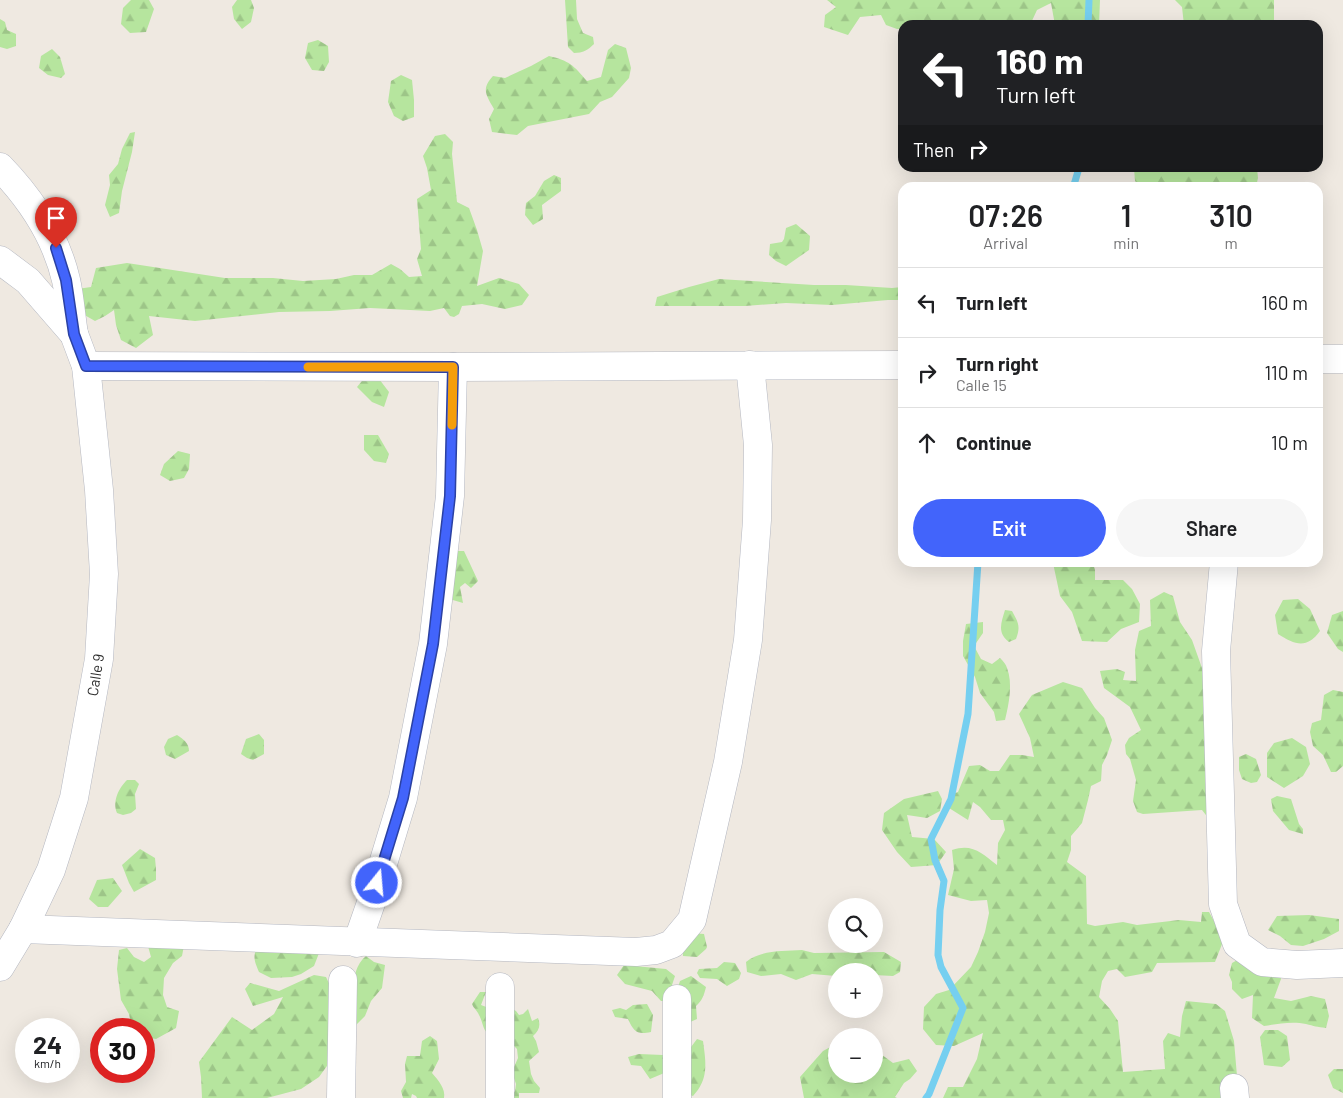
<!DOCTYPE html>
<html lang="en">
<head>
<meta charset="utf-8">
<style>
  :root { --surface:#fff; --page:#f6f6f6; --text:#202124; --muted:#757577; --line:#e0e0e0; --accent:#4264fb }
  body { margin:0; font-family:Barlow,sans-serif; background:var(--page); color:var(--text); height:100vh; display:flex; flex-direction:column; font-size:19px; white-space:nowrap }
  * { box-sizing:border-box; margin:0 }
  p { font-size:16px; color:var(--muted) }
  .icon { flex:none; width:28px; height:28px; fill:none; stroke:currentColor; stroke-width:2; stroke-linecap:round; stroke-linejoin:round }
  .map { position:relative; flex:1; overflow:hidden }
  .panel { position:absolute; left:898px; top:182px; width:425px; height:385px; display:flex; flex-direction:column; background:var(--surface); border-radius:15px; box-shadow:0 5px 20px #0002 }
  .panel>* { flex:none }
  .banner { position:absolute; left:898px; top:20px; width:425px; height:152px; border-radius:15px; box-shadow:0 5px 20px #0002; background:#202124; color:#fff; overflow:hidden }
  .controls { position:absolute; left:828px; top:898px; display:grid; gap:10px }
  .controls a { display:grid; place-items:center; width:55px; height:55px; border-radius:50%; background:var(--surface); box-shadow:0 5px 20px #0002; font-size:25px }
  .speed { position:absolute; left:15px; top:1018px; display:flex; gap:10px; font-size:25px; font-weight:700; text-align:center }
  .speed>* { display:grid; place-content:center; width:65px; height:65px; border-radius:50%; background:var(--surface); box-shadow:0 5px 20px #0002; line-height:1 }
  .speed small { font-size:12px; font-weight:400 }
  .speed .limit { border:8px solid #d22; background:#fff; color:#111 }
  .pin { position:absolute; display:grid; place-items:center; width:42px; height:42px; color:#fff; margin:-51px -21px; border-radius:50% 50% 50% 0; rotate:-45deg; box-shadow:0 0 5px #0007 }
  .pin .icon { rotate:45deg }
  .me { position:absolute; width:55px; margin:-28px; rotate:17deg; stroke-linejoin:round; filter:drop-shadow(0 0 4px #0008) }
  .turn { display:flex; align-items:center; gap:18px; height:105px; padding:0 15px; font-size:22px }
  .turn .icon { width:65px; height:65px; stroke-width:2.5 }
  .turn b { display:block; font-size:35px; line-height:42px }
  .then { display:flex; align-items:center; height:48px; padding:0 15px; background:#0003; gap:10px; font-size:19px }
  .eta { display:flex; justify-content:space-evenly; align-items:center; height:85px; text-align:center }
  .eta b { font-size:30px; font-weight:600; line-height:35px }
  .action { display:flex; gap:10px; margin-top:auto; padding:10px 15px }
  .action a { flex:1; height:58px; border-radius:30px; background:var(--accent); color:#fff; font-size:20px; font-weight:600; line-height:58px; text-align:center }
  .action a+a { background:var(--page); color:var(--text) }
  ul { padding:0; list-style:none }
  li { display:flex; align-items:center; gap:15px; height:70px; padding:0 15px; border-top:1px solid var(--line) }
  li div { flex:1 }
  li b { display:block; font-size:19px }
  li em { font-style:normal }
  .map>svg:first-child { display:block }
  .forest { fill:url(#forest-firs) }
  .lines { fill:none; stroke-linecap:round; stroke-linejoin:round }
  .stream { stroke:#75cff0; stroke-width:7 }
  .minor-casing { stroke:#b4b7c1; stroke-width:29 }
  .minor { stroke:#fff; stroke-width:28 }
  .route-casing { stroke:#2b41a3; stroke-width:12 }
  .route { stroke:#4264fb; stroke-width:9 }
  .slow { stroke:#f59e0b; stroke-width:9 }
  .labels { text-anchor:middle; stroke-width:4; stroke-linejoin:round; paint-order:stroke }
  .street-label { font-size:15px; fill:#2e2e2e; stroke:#fff }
</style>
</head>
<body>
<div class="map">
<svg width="1343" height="1098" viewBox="0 0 1343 1098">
  <defs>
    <pattern id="forest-firs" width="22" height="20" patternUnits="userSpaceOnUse" patternTransform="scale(1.25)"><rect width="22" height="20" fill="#b6e59e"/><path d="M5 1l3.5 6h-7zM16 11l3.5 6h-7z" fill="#9dc588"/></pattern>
  </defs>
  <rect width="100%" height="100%" fill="#efe9e1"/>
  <g class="forest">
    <path d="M131 0H149L154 9 146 32 130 33 121 24 123 8Z"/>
    <path d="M237 0H251L254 8 251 22 242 29 234 19 232 7Z"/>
    <path d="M565 0H576L577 19 583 33 593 37 594 44C588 50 583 53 574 53L568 47Z"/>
    <path d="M827 0H1100L1099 25H1055L1051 3 1037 10 1030 25H902V29H897L886 25 881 15 860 17 848 35 824 27 825 15 836 7Z"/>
    <path d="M1175 0H1274V25H1184L1182 7Z"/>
    <path d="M0 19 5 22 7 30 16 34V46L7 49 0 47Z"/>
    <path d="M318 40 328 46 329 62 324 71 312 70 305 58 308 43Z"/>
    <path d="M615 44 626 48 631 68 629 78 612 97 600 102 589 114 528 126 517 135 492 132 489 119 494 109C486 95 481 89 493 76L505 78 531 66 549 56C570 61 573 65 587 81L601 77 608 50Z"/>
    <path d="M52 49 60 57 65 74 61 78 48 75 39 68 41 56Z"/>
    <path d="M401 75 412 80 414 100V117L403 121 394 116 388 102 391 81Z"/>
    <path d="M135 132 132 152 122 191 119 213 110 217 105 205 110 185 109 175 118 164 122 149 130 133Z"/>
    <path d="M445 134 453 142 452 154 457 202 469 208 477 230 483 251 477 286 499 278 519 284 529 295 522 305 505 309 482 304 462 306 459 314 454 317 450 316 444 308 430 311 370 308 330 311 279 312 195 321 149 316 153 335 136 348 121 340 116 325 114 310 105 316 95 321 74 309 77 289 91 287 96 268 127 263 225 278H273L303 281 336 279 354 275H372L391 264 400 269 409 277 422 276 417 259 421 249 417 199 431 190 427 168 423 156 435 136Z"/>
    <path d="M1134 168H1257L1258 178 1256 187H1141L1135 181Z"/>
    <path d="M554 175 561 178V191L542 205 543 219 533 225 525 215 526 203 535 196 544 181Z"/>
    <path d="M796 224 810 236 809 250 786 266 776 261 769 255 770 244 782 242 784 239 786 228Z"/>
    <path d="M719 279 814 285H846L892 288 902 287V300H888L832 305 786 303 745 306H655L657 297 689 287Z"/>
    <path d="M376 375 389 392 384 407 372 402 357 387 366 376Z"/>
    <path d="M364 435H378L389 454 386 463 374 461 364 450Z"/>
    <path d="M178 451 190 454 189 469 184 478 170 481 160 475 164 464Z"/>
    <path d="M456 551H464L478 581 471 588 465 583 460 587 463 603 446 598Z"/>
    <path d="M1053 563H1093L1095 570V580H1123L1132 589 1140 604 1139 622 1121 629 1107 642 1082 641 1072 612 1060 596Z"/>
    <path d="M1164 592 1173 596 1180 622 1192 640 1202 668 1212 687 1209 819 1202 810 1143 814 1137 812 1133 801 1136 780 1130 759 1126 754 1125 745 1129 738 1141 730 1130 707 1104 688 1100 671 1117 669 1125 672 1123 680 1136 681 1135 650 1139 631 1151 626 1150 600Z"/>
    <path d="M1298 599 1310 609 1320 631C1307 649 1295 645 1278 634L1275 615 1283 600Z"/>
    <path d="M1005 610 1012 611C1018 622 1021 626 1016 639L1009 642C997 633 1001 623 1005 610Z"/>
    <path d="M1343 611V652L1338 649 1327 633 1332 615Z"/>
    <path d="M983 622V633L974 646 981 659 992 664 1000 658C1003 661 1006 664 1007 668 1013 683 1009 704 1005 720L996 721 994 712 980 693 975 677 963 656V641L966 624Z"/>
    <path d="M1063 682 1082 688 1095 708 1104 718 1112 740 1107 755 1102 765 1101 781 1091 786 1088 800 1082 823 1071 836V850L1067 862 1086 876 1087 924 1095 926 1123 922 1137 925 1179 920 1201 922 1202 912H1209L1224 939 1215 962 1157 963 1152 972 1125 977 1117 969 1108 971 1102 981 1099 997 1110 1009 1118 1021 1123 1072 1165 1069 1163 1041 1168 1033 1180 1037 1182 1016 1186 1001 1216 1004 1225 1011 1234 1041 1237 1076 1222 1098H943L948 1087H963L977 1059 983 1033 954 1046 936 1045 923 1029 924 1007 936 994 949 990 971 967 978 952 985 932 989 913 987 900 971 901 948 895 954 869 952 850C972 843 982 853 997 865L998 843 1005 830 1003 820H991L980 807 973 802 968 820 949 808 950 795 958 792 969 766 980 765 990 771H999L1010 755H1022L1034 757 1030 738 1019 714 1032 695Z"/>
    <path d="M1333 690 1343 692V766L1336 772H1331L1323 755 1313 746 1310 732 1312 723 1321 720 1324 695Z"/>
    <path d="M259 734 264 740V754L253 760 247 758 241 754 246 739Z"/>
    <path d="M177 735C183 739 189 743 189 751L175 759 166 755 164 747 168 739Z"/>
    <path d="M1292 738 1306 747 1310 764 1303 776 1284 788 1267 777V753L1274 743Z"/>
    <path d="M1246 754 1256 759 1261 775 1257 782 1251 783 1242 779 1239 770V757Z"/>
    <path d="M127 780H135L139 784 135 794 136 809 131 813 123 815 117 813C112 801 119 788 127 780Z"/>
    <path d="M938 791 942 799 940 811 927 818 907 815 912 837 934 839 946 852 937 865 911 867 897 852 882 830 884 813 904 799Z"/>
    <path d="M1277 796 1291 799 1299 824 1303 829V834L1289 830 1273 811 1271 799Z"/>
    <path d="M140 849 155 858 156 869V880L134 892 129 883 122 865Z"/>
    <path d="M113 878 122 891 108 907H98L89 899 97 880Z"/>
    <path d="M1309 915 1339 919V931L1324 939 1303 946 1291 945 1280 936 1268 930 1277 916Z"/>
    <path d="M691 933 704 934 707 947 706 949 697 957 683 956 682 938Z"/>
    <path d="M146 939 185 940 182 956 173 963 164 978 163 995 167 1007 179 1011 176 1028 156 1039 144 1037V1029H132L129 1014 121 1000 117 969 119 950 127 948 134 957 144 962 151 957Z"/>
    <path d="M259 944 321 948 314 966 301 974 292 977 271 978 259 972C254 960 252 956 259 944Z"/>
    <path d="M802 950 814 953 884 952 901 962 900 972 893 976 874 975V971H836V976L812 974 796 980 781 974 761 976 747 972 746 962C761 950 783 951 802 950Z"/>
    <path d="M366 956 374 962 385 965 382 988 371 1001 365 1016 356 1025C355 1003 347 972 366 956Z"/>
    <path d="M1241 958 1278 962 1281 979 1274 998 1291 1001 1311 996 1325 999 1329 1016 1326 1028C1317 1027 1314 1026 1306 1024 1292 1021 1277 1024 1264 1026L1252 1018 1253 995 1242 999 1232 989V982L1229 975 1232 963Z"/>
    <path d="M724 962 735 963 741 973 739 979 727 986 717 979 700 978 697 973 699 969 717 968Z"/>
    <path d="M624 965 666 969 675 976 672 985V997L665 1001H661L652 991 625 984 617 975Z"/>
    <path d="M314 975 326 977 337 1000 332 1059 319 1077 301 1089 267 1098H202L201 1077 199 1062 232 1017 252 1030 274 1014 283 997 253 1006 245 989 250 983 279 991Z"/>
    <path d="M691 976 706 987C704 995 702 1001 696 1006L697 1019 688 1023 675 996 680 981Z"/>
    <path d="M480 992H486L481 1005 489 1008 488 1034C482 1028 483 1022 479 1015 477 1010 474 1009 472 1004Z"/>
    <path d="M647 1004 653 1015 651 1032C637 1035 634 1032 628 1019L615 1017 612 1010 620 1008 626 1010 633 1005Z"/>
    <path d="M511 1008 516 1011 519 1015 523 1014 528 1009 532 1021 538 1018C541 1025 539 1031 533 1036L536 1041 539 1052 529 1061 531 1074 534 1081 540 1088 539 1093H519V1098H505L512 1095 515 1091 516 1084 513 1075 514 1067 518 1058 517 1049 513 1045 514 1034Z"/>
    <path d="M1265 1030H1278L1287 1036 1290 1060 1282 1067 1264 1065 1260 1037Z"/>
    <path d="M430 1036 437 1041 439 1059 432 1073C438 1080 446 1089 444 1098H417L416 1096 412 1094 411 1098H403L401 1091 406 1082 405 1064 407 1056H420L422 1041Z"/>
    <path d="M697 1039 703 1041C706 1063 709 1079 693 1096L687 1094 688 1051Z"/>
    <path d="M836 1044V1074H874V1049L893 1063 909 1059 917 1071 910 1079 904 1083 895 1097 897 1098H804L800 1077 823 1051Z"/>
    <path d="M639 1054 663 1055 667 1057 669 1071 650 1079 641 1066 631 1065 628 1057Z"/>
    <path d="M1334 1069H1343V1093L1333 1088 1328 1075Z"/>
  </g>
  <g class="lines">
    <g class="stream">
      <path d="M1088 25 1089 0"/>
      <path d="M1073 188 1079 168"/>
      <path d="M926 1098 929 1094 963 1008 941 967 938 955 940 910 944 881 935 860 931 839 951 799 968 714 978 562"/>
    </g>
    <g class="minor-casing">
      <g id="minor">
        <path d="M0 167C30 198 56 237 66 280 70 297 71 316 74 334"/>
        <path d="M0 260 28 281 74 334 86 366 99 490 104 574 99 659 74 798 51 870 23 929 0 967"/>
        <path d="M1318 359H1343"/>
        <path d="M86 366 453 367 902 365"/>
        <path d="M1224 562 1216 651 1223 904 1237 944 1262 962 1297 965 1343 963"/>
        <path d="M23 929 636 952 656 950 672 944 692 920 728 762 748 640 757 520 758 445 750 365"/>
        <path d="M357 943 372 900 403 798 433 644 450 496 453 367"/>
        <path d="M677 999V1098"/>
        <path d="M1234 1088 1235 1098"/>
        <path d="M341 1098 343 980"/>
        <path d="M500 1098V987"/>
      </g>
    </g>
    <use href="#minor" class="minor"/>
  </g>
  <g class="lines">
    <g class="route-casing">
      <path id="route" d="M56 248 66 280 74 334 86 366 453 367 450 496 433 644 403 798 377 883"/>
    </g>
    <use href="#route" class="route"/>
    <path class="slow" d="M308 367H453L452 425"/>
  </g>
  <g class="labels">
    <g class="street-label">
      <text transform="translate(96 675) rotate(-81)" y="5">Calle 9</text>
    </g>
  </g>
</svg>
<div class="controls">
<a><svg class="icon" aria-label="search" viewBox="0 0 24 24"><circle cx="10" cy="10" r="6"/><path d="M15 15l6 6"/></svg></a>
<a>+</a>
<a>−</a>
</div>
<div class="speed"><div>24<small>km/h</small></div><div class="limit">30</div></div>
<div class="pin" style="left:56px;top:248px;background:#d93025"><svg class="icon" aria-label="arrive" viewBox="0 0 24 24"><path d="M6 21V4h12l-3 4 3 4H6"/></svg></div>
<svg class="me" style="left:377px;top:883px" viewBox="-20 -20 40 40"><circle r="17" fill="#4264fb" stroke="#fff" stroke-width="3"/><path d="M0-11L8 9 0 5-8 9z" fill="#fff"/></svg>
<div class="banner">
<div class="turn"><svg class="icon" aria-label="left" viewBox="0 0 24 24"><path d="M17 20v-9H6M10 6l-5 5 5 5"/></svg><div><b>160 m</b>Turn left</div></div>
<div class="then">Then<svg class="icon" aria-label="right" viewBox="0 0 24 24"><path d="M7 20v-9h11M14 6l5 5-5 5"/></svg></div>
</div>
<section class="panel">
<div class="eta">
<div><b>07:26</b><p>Arrival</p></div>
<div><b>1</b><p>min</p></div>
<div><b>310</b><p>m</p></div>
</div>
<ul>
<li><svg class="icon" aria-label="left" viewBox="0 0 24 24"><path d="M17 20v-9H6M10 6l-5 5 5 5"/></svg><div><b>Turn left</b></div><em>160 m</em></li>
<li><svg class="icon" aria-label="right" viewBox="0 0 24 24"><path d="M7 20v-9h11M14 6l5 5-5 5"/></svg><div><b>Turn right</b><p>Calle 15</p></div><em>110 m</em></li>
<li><svg class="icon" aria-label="ahead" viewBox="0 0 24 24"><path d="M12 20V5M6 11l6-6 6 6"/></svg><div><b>Continue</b></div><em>10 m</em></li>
</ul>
<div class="action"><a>Exit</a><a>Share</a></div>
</section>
</div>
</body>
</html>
